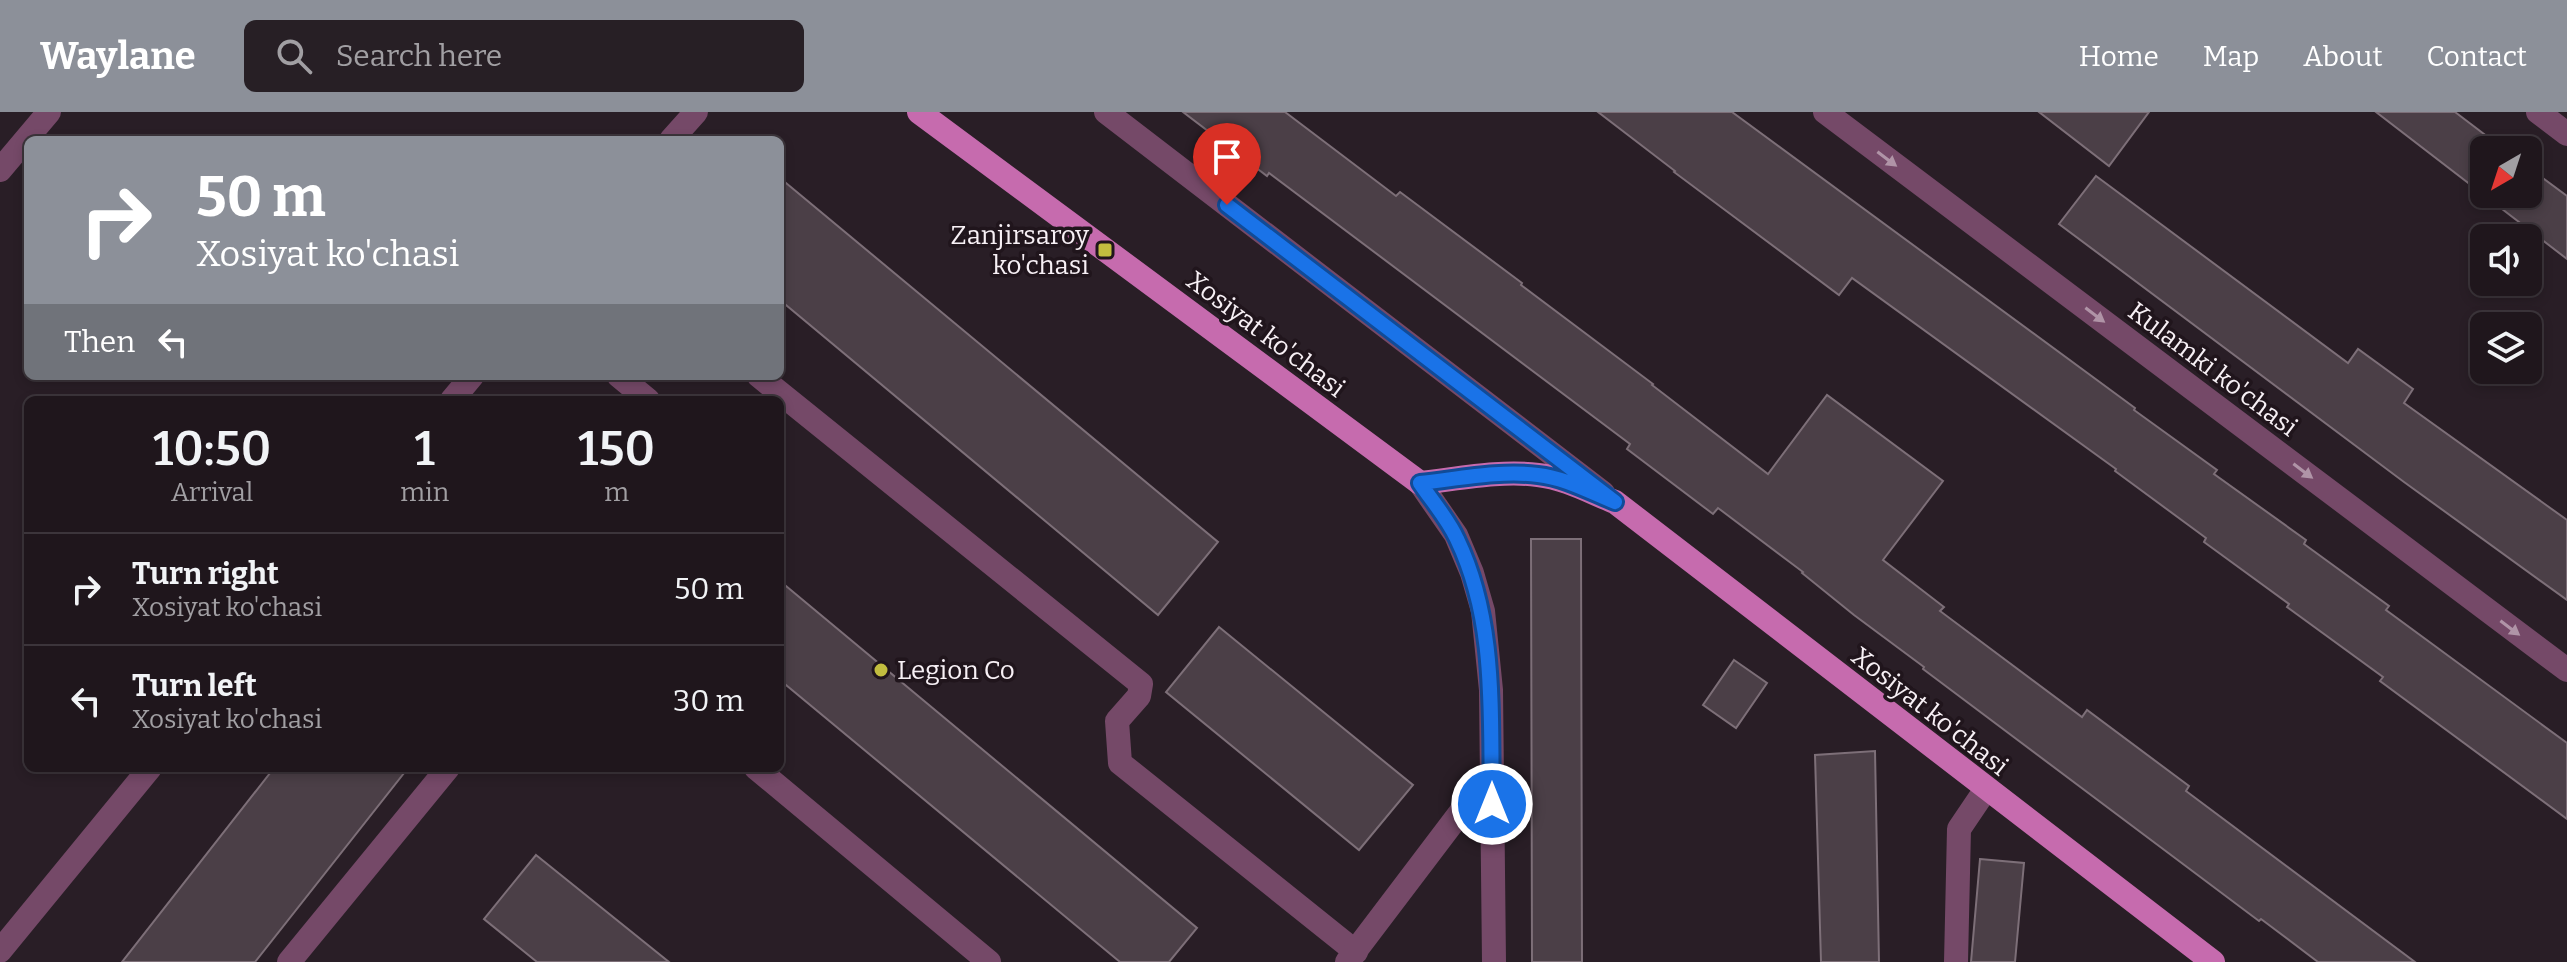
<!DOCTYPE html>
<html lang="en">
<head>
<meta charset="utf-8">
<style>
  :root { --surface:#1f161c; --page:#271f25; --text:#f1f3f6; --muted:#a19fa3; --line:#3c353b; --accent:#8c9099 }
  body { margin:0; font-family:Bitter,serif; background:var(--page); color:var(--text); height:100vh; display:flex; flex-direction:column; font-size:30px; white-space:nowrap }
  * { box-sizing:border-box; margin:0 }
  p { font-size:26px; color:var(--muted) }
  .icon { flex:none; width:44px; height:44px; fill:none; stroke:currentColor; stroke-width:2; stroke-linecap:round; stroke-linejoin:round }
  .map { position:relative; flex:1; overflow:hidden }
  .panel { position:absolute; left:24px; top:284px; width:760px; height:376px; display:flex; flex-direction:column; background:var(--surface); border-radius:12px; box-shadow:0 4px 12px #0003,0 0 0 2px var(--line) }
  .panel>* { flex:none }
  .guide { position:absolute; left:24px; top:24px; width:760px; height:244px; border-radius:12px; box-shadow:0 4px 12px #0003,0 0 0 2px var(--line); background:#8c9099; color:#fff; overflow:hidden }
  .needle { width:52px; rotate:219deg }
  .tools { position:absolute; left:2470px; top:24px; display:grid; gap:16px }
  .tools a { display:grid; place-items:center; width:72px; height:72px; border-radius:12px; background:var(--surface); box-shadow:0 4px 12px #0003,0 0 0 2px var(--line); font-size:40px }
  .pin { position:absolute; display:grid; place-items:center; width:68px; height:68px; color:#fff; margin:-82px -34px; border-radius:50% 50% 50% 0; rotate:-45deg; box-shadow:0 0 8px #0007 }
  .pin .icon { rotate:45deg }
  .me { position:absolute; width:88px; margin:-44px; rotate:0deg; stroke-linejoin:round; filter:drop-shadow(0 0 6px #0008) }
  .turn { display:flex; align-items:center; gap:28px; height:168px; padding:0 40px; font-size:36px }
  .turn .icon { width:104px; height:104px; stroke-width:2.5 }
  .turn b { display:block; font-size:56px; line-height:68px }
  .then { display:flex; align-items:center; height:76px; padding:0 40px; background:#0003; gap:16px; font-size:30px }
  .eta { display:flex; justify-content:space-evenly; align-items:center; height:136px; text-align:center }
  .eta b { font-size:48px; font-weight:600; line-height:56px }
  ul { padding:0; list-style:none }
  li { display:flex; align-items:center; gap:24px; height:112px; padding:0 40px; border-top:2px solid var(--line) }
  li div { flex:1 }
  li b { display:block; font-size:30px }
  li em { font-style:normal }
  header { display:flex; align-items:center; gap:48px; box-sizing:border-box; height:112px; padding:0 40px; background:var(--accent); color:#fff }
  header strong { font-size:38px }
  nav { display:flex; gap:44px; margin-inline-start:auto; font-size:28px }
  .search { width:560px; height:72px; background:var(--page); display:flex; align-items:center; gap:20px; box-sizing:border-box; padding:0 28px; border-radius:12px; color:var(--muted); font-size:30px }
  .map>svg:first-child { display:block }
  .building { fill:#4b3f47; stroke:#7d6f78; stroke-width:2 }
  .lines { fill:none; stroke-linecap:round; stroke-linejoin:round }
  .minor { stroke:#754968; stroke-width:24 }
  .major { stroke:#c66bae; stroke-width:24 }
  .oneway { fill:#b094a7 }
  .route-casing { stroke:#114b97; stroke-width:20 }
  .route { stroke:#1a73e8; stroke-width:14 }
  .poi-dot { fill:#c2bd3f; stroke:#20151c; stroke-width:3 }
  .labels { text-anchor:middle; stroke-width:7; stroke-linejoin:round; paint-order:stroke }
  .poi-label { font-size:26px; fill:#f7f0f5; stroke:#20151c; text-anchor:end }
  .street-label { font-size:26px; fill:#f7f0f5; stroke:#20151c }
</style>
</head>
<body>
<header>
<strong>Waylane</strong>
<div class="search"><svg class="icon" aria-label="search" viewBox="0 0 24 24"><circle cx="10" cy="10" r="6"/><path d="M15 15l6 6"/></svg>Search here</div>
<nav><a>Home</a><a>Map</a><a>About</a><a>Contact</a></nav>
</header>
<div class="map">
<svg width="2567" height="850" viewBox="0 0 2567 850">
  <rect width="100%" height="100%" fill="#291e26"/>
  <g class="building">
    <path d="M1183 0H1285L1396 84 1400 80 1522 171 1521 173 1653 272 1652 273 1768 362 1827 283 1943 369 1883 448 1944 495 1940 499 2082 605 2087 598 2189 674 2186 679 2415 850H2318L2261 807 2259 809 1923 557 1924 555 1854 503 1802 461 1803 460 1718 396 1713 402 1627 337 1630 332 1269 61 1267 64Z"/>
    <path d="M1598 0H1732L2135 296 2134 298 2217 358 2214 362 2306 428 2304 432 2389 494 2386 498 2567 631V707L2380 569 2383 565 2287 495 2289 492 2204 430 2206 426 2115 359 2116 357 1852 166 1839 183 1674 60 1675 59Z"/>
    <path d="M2039 0H2149L2109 54Z"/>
    <path d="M2376 0H2455L2505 38H2484V82H2528V55L2567 84V147Z"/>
    <path d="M2096 64 2348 251 2358 237 2413 277 2404 291 2567 408V488L2404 370 2059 112Z"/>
    <path d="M780 66 1218 430 1158 503 780 188Z"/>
    <path d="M1531 427H1581L1582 850H1532Z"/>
    <path d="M780 469 1197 816 1169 850H1120L780 568Z"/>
    <path d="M1219 515 1413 673 1359 738 1166 580Z"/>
    <path d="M1734 548 1767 571 1736 616 1703 593Z"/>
    <path d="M1875 639 1879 850H1821L1815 643Z"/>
    <path d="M274 656H408L255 850H122Z"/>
    <path d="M536 743 669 850H537L484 807Z"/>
    <path d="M1980 747 2024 751 2015 850H1971Z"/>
  </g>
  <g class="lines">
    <g class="minor">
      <path d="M1106 0 1603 381"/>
      <path d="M1825 0 2567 558"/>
      <path d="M2538 0 2567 22"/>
      <path d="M671 28 696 0"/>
      <path d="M0 58 49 0"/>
      <path d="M619 264 648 288"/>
      <path d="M759 264 1141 572 1139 584 1117 609 1120 651 1356 840"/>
      <path d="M452 288 472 264"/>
      <path d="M1420 371 1456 423 1472 461 1483 499 1491 578 1494 850"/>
      <path d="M756 656 989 850"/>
      <path d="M0 839 150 656"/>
      <path d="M289 850 448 656"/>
      <path d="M1347 850 1491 660"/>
      <path d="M1956 850 1959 717 1986 677"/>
    </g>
    <path class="major" d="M919 0 1420 371C1458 367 1500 358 1538 363 1565 366 1590 380 1615 390L2213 850"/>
  </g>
  <defs><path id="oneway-solid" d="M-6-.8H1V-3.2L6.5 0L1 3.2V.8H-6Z" transform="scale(2)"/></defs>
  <g class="oneway">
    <use href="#oneway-solid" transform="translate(1887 47) rotate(37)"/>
    <use href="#oneway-solid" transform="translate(2095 203) rotate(37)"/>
    <use href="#oneway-solid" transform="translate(2303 359) rotate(37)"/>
    <use href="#oneway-solid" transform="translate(2510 516) rotate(37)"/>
  </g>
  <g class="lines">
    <g class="route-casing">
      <path id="route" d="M1227 93 1615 390C1590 380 1565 366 1538 363 1500 358 1458 367 1420 371 1432 389 1448 407 1457 427 1497 510 1490 602 1492 692"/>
    </g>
    <use href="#route" class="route"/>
  </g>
  <g class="poi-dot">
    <rect x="1097" y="130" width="16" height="16" rx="4"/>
    <circle cx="881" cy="558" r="8"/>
  </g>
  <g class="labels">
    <g class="poi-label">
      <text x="1089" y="132">Zanjirsaroy<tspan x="1089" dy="30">ko'chasi</tspan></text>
      <text x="897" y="567" text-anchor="start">Legion Co</text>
    </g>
    <g class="street-label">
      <text transform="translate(1266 222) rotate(37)" y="9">Xosiyat ko'chasi</text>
      <text transform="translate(2213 257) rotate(37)" y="9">Kulamki ko'chasi</text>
      <text transform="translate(1930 599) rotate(38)" y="9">Xosiyat ko'chasi</text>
    </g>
  </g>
</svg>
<div class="tools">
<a><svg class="needle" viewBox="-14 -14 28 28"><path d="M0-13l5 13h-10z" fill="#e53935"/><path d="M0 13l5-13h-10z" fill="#a19fa3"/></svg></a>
<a><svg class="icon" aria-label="sound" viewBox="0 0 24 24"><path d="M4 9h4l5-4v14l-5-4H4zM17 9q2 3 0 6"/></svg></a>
<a><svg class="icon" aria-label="layers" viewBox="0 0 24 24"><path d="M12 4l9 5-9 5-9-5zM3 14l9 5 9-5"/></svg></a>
</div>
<div class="pin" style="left:1227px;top:93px;background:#d93025"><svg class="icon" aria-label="arrive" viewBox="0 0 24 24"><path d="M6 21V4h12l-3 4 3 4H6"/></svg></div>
<svg class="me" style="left:1492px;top:692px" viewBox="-20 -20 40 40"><circle r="17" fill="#1a73e8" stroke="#fff" stroke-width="3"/><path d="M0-11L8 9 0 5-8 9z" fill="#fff"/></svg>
<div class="guide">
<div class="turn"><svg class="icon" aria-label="right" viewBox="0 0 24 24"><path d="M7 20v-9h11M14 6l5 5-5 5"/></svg><div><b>50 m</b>Xosiyat ko'chasi</div></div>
<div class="then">Then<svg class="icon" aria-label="left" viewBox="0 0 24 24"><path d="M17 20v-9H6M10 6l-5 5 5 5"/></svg></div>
</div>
<section class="panel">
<div class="eta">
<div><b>10:50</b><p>Arrival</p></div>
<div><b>1</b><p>min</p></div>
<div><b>150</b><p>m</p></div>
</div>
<ul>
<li><svg class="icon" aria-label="right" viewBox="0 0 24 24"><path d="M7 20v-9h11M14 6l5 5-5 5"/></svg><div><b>Turn right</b><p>Xosiyat ko'chasi</p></div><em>50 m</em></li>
<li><svg class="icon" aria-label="left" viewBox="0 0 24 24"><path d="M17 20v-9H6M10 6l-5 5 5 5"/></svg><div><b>Turn left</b><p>Xosiyat ko'chasi</p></div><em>30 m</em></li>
</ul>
</section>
</div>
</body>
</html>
